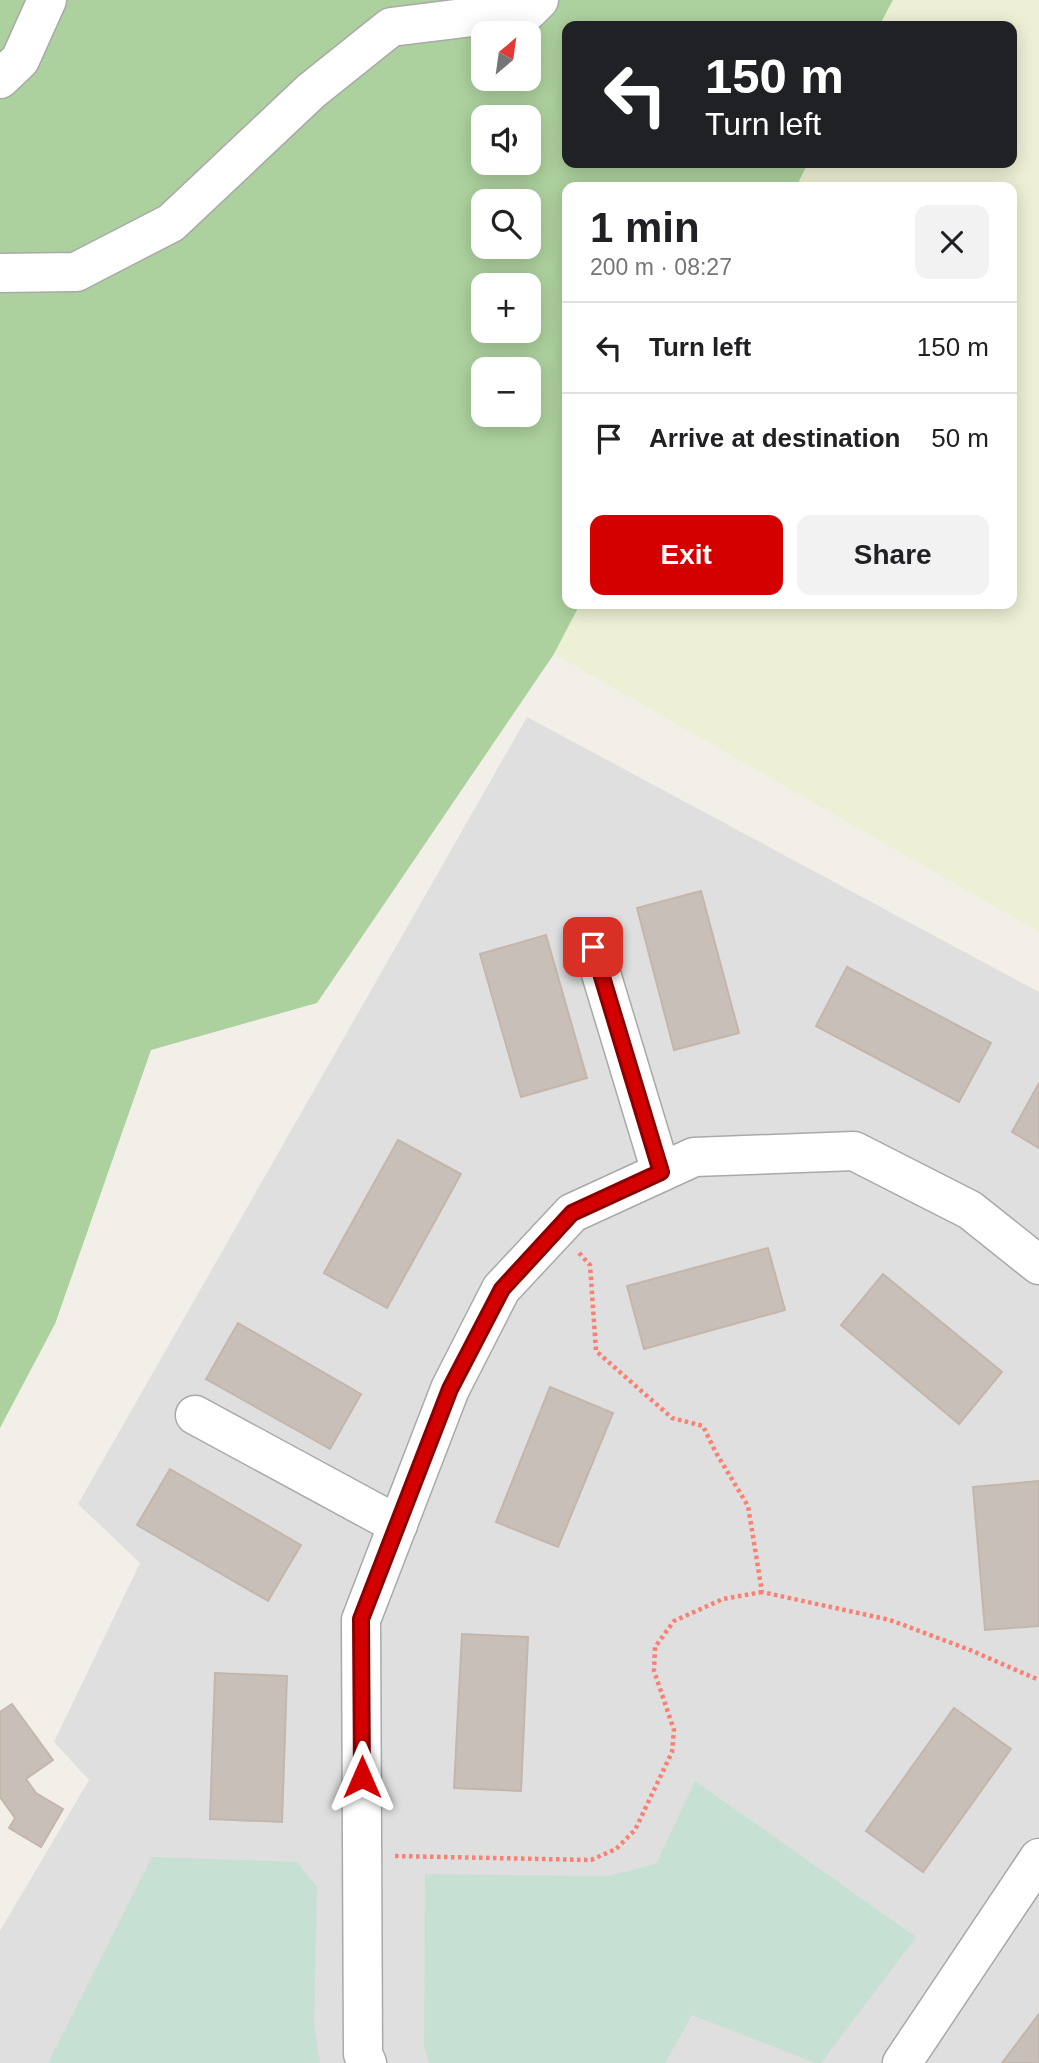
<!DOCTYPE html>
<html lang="en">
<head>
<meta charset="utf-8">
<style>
  :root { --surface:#fff; --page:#f2f2f2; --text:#202124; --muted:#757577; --line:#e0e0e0; --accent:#d40000 }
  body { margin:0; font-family:Arial,sans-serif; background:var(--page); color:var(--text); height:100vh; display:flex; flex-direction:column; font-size:26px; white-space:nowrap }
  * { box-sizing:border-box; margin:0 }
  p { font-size:23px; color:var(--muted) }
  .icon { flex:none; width:38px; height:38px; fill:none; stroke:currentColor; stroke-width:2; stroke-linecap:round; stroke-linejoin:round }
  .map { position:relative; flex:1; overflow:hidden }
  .side { position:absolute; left:562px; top:182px; width:455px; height:427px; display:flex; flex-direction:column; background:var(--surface); border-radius:14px; box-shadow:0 4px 18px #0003 }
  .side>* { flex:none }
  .top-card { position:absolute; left:562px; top:21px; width:455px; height:147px; border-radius:14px; box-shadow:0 4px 18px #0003; background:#202124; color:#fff; overflow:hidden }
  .needle { width:46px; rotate:29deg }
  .fabs { position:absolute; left:471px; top:21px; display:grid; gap:14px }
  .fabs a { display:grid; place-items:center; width:70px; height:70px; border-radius:14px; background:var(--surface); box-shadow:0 4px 18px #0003; font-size:35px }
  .pin { position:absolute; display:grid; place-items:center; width:60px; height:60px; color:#fff; margin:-30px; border-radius:14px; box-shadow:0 4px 10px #0006 }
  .me { position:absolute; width:77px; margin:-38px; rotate:0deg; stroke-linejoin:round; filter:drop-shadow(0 0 5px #0008) }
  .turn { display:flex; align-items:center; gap:24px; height:147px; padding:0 28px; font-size:32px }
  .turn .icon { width:91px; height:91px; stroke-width:2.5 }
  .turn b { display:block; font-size:49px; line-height:60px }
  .round { display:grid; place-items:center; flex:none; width:74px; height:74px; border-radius:14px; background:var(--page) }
  .head { display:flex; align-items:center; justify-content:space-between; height:119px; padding:0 28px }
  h1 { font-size:42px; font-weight:600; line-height:52px }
  .primary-button { display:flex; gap:14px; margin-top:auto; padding:14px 28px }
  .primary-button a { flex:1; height:80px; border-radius:14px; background:var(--accent); color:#fff; font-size:28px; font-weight:600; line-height:80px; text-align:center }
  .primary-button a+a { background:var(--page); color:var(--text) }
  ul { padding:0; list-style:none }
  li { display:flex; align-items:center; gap:21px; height:91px; padding:0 28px; border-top:2px solid var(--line) }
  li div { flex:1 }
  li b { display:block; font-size:26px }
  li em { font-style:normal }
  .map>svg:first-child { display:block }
  .residential { fill:#e0dfdf }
  .farmland { fill:#eef0d5 }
  .forest { fill:#add19e; fill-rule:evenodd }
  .wetland { fill:#c6e0d4 }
  .building { fill:#c7bfb8; stroke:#c4b6ab; stroke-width:2 }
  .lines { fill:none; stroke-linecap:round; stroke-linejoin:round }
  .minor-casing { stroke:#a9a9a9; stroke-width:41 }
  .path { stroke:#fa8072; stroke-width:4.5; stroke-dasharray:3.5 3.5; stroke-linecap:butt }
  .minor { stroke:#fff; stroke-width:38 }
  .route-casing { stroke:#8a0000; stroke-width:18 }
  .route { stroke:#d40000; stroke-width:12 }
</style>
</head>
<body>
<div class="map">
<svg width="1039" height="2063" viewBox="0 0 1039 2063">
  <rect width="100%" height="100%" fill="#f2efe9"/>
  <path class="residential" d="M527 717 1039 992V2063H0V1931L89 1780 54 1742 140 1563 78 1504Z"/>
  <path class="farmland" d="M893 0H1039V932L554 654 580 604H1012V187H796L808 163H1012V26H879Z"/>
  <path class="forest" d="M0 0H893L879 26H567V163H808L796 187H567V604H580L554 654 317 1003 151 1050 55 1324 0 1428ZM483 33H528V79H483ZM483 117H528V163H483ZM483 201H528V247H483ZM483 285H528V331H483ZM483 369H528V415H483Z"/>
  <g class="wetland">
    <path d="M695 1781 916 1937 821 2063H815L692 2015 665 2063H429L424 2046 425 1874 608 1876 656 1864Z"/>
    <path d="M152 1857 297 1862 317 1887 314 2025 320 2063H48Z"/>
  </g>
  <g class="building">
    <path d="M701 891 739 1033 674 1050 637 908Z"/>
    <path d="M546 935 587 1078 521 1097 480 954Z"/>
    <path d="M847 967 991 1043 959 1102 816 1026Z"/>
    <path d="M1039 1083V1148L1012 1132Z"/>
    <path d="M398 1140 461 1174 387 1308 324 1273Z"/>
    <path d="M768 1248 785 1310 644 1349 627 1286Z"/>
    <path d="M883 1274 1002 1372 959 1424 841 1325Z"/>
    <path d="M238 1323 361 1394 330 1449 206 1379Z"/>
    <path d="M550 1387 613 1413 558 1547 496 1522Z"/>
    <path d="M170 1469 301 1545 268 1601 137 1525Z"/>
    <path d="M1039 1481V1626L985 1630 973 1487Z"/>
    <path d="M462 1634 528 1637 521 1791 454 1788Z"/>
    <path d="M215 1673 287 1676 282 1822 210 1819Z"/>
    <path d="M12 1704 53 1760 26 1779 36 1793 63 1809 41 1847 9 1828 15 1818 0 1797V1712Z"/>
    <path d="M954 1708 1011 1749 923 1872 866 1831Z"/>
    <path d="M1039 2014V2063H1002Z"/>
  </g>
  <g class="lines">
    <g class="minor-casing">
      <g id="minor">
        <path d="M0 79 20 60 47 0"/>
        <path d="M0 273 76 272 171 223 311 91 391 27 529 10 539 0"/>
        <path d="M593 947 661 1172"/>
        <path d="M195 1415 398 1525"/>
        <path d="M367 2063 363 2054 361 1620 450 1389 501 1289 572 1213 694 1157 854 1151 970 1210 1039 1265"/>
        <path d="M902 2063 1039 1858"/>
      </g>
    </g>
    <g class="path">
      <path d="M579 1253 590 1265 596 1351 672 1418 703 1426 715 1451 748 1506 762 1592 890 1620 970 1650 1039 1680"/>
      <path d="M395 1856 591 1860 616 1849 635 1830 672 1752 674 1730 654 1671 655 1647 674 1621 723 1599 762 1592"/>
    </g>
    <use href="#minor" class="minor"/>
  </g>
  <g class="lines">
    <g class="route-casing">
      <path id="route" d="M362 1777 361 1619 450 1389 502 1289 572 1213 661 1172 593 947"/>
    </g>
    <use href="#route" class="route"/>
  </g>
</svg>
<div class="fabs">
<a><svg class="needle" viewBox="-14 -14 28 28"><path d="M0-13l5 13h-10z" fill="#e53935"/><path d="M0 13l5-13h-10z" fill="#757577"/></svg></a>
<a><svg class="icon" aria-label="sound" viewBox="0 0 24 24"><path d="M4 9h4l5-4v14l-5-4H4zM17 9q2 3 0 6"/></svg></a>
<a><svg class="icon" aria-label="search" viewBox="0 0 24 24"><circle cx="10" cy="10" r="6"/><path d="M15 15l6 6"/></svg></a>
<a>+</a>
<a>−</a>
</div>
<div class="pin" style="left:593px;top:947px;background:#d93025"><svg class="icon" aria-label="arrive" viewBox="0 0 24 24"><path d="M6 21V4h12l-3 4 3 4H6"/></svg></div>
<svg class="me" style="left:362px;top:1777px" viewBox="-20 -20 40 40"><path d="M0-17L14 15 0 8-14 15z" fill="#d40000" stroke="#fff" stroke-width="4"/></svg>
<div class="top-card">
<div class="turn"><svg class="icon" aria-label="left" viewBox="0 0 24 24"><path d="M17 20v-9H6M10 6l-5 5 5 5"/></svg><div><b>150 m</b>Turn left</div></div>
</div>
<section class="side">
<div class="head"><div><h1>1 min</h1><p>200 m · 08:27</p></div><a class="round"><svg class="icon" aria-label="close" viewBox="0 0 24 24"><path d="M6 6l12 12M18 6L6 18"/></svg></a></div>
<ul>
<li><svg class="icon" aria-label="left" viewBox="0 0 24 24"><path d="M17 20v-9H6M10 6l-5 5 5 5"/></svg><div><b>Turn left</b></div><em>150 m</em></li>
<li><svg class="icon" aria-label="arrive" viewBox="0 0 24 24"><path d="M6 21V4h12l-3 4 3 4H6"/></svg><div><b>Arrive at destination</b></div><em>50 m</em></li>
</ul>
<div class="primary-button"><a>Exit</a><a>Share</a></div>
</section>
</div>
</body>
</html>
